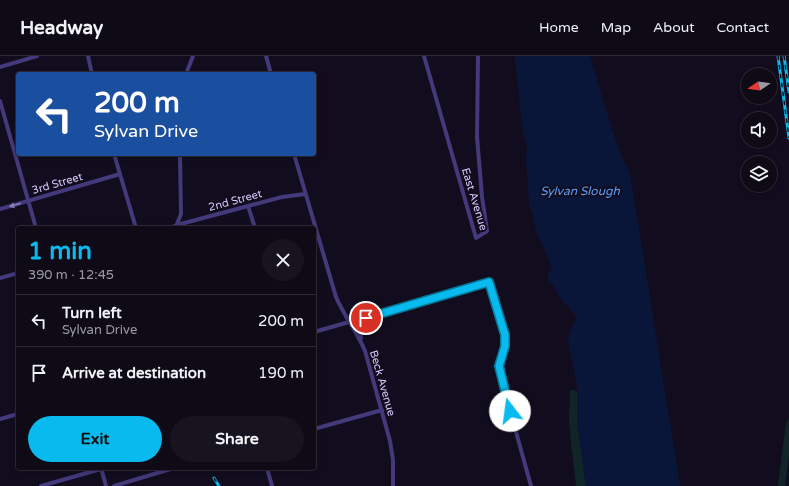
<!DOCTYPE html>
<html lang="en">
<head>
<meta charset="utf-8">
<style>
  :root { --surface:#0e0a16; --page:#17131f; --text:#f1f3f6; --muted:#9b9aa1; --line:#2e2b35; --accent:#08baed }
  body { margin:0; font-family:"Varela Round",sans-serif; background:var(--page); color:var(--text); height:100vh; display:flex; flex-direction:column; font-size:15px; white-space:nowrap }
  * { box-sizing:border-box; margin:0 }
  p { font-size:13px; color:var(--muted) }
  .icon { flex:none; width:22px; height:22px; fill:none; stroke:currentColor; stroke-width:2; stroke-linecap:round; stroke-linejoin:round }
  .map { position:relative; flex:1; overflow:hidden }
  .drawer { position:absolute; left:16px; top:170px; width:300px; height:244px; display:flex; flex-direction:column; background:var(--surface); border-radius:4px; box-shadow:0 2px 6px #0003,0 0 0 1px var(--line) }
  .drawer>* { flex:none }
  .banner { position:absolute; left:16px; top:16px; width:300px; height:84px; border-radius:4px; box-shadow:0 2px 6px #0003,0 0 0 1px var(--line); background:#1a4fa0; color:#fff; overflow:hidden }
  .needle { width:26px; rotate:257deg }
  .fabs { position:absolute; left:741px; top:12px; display:grid; gap:8px }
  .fabs a { display:grid; place-items:center; width:36px; height:36px; border-radius:50%; background:var(--surface); box-shadow:0 2px 6px #0003,0 0 0 1px var(--line); font-size:20px }
  .pin { position:absolute; display:grid; place-items:center; width:34px; height:34px; color:#fff; margin:-17px; border:2px solid #fff; border-radius:50%; box-shadow:0 1px 4px #0007 }
  .me { position:absolute; width:44px; margin:-22px; rotate:345deg; stroke-linejoin:round; filter:drop-shadow(0 0 3px #0008) }
  .turn { display:flex; align-items:center; gap:14px; height:84px; padding:0 12px; font-size:18px }
  .turn .icon { width:52px; height:52px; stroke-width:2.5 }
  .turn b { display:block; font-size:28px; line-height:34px }
  .round { display:grid; place-items:center; flex:none; width:42px; height:42px; border-radius:21px; background:var(--page) }
  .overview { display:flex; align-items:center; justify-content:space-between; height:68px; padding:0 12px }
  h1 { font-size:24px; font-weight:700; line-height:30px; color:var(--accent) }
  .primary-button { display:flex; gap:8px; margin-top:auto; padding:8px 12px }
  .primary-button a { flex:1; height:46px; border-radius:24px; background:var(--accent); color:#111; font-size:16px; font-weight:700; line-height:46px; text-align:center }
  .primary-button a+a { background:var(--page); color:var(--text) }
  ul { padding:0; list-style:none }
  li { display:flex; align-items:center; gap:12px; height:52px; padding:0 12px; border-top:1px solid var(--line) }
  li div { flex:1 }
  li b { display:block; font-size:15px }
  li em { font-style:normal }
  header { display:flex; align-items:center; gap:24px; box-sizing:border-box; height:56px; padding:0 20px; background:var(--surface); border-bottom:1px solid var(--line) }
  header strong { font-size:19px }
  nav { display:flex; gap:22px; margin-inline-start:auto; font-size:14px }
  .map>svg:first-child { display:block }
  .green { fill:#102527 }
  .water { fill:#0a1639 }
  .pier { fill:#120d1e }
  .lines { fill:none; stroke-linecap:round; stroke-linejoin:round }
  .minor { stroke:#43397b; stroke-width:4 }
  .rail-casing { stroke:#08baed; stroke-width:3 }
  .rail { stroke:#120d1e; stroke-width:1.5; stroke-dasharray:4.5; stroke-linecap:butt }
  .oneway { fill:#867bb6 }
  .route-casing { stroke:#05799a; stroke-width:10 }
  .route { stroke:#08baed; stroke-width:7 }
  .labels { text-anchor:middle; stroke-width:4; stroke-linejoin:round; paint-order:stroke }
  .street-label { font-size:11px; fill:#d7cbfd; stroke:#120d1e }
  .water-label { font-size:12px; font-style:italic; fill:#5d9efa; stroke:#120d1e }
</style>
</head>
<body>
<header>
<strong>Headway</strong>
<nav><a>Home</a><a>Map</a><a>About</a><a>Contact</a></nav>
</header>
<div class="map">
<svg width="789" height="430" viewBox="0 0 789 430">
  <rect width="100%" height="100%" fill="#120d1e"/>
  <g class="green">
    <path d="M570 334 577 335V365L586 430H576L569 368Z"/>
    <path d="M789 362V400L785 430H778L786 367Z"/>
  </g>
  <path class="water" d="M512 0H590L611 71 622 101 630 117 680 430H586L577 365V327L568 295 567 279 574 260C564 249 558 237 548 226V218L550 212 536 177 529 149 525 90 519 69V48Z"/>
  <g class="pier">
    <path d="M510 0H514L515 1 523 77 527 90 526 106 529 149 532 155 537 179 542 187 552 212 548 218 546 219 548 212 534 178 527 149 523 106V90L517 69V48Z"/>
    <path d="M546 226 552 227 563 248 567 249 577 261 570 276 568 285 576 324 574 325 566 295 565 279 571 261Z"/>
  </g>
  <g class="lines">
    <g class="minor">
      <path d="M88 0 92 18"/>
      <path d="M266 0 271 18"/>
      <path d="M424 0 476 182 487 175 482 141 477 81 478 0"/>
      <path d="M0 11 37 0"/>
      <path d="M186 18 193 0"/>
      <path d="M0 45 36 172"/>
      <path d="M114 98 136 172"/>
      <path d="M294 98 336 241C344 260 357 275 365 295L390 385 393 404V430"/>
      <path d="M248 150 255 172"/>
      <path d="M0 153 120 118"/>
      <path d="M177 168 181 158 180 98"/>
      <path d="M169 172 177 169 282 141 305 138"/>
      <path d="M0 222 18 217"/>
      <path d="M314 276 489 226 505 279V290L499 310 500 318 531 430"/>
      <path d="M361 282C359 274 359 268 365 263"/>
      <path d="M0 363 18 358"/>
      <path d="M314 373 382 354"/>
      <path d="M101 412 106 430"/>
      <path d="M267 412 272 430"/>
      <path d="M41 430 101 413"/>
      <path d="M114 430 174 412"/>
    </g>
    <g class="rail-casing">
      <g id="rail">
        <path d="M778 0 789 82"/>
        <path d="M784 0 789 36"/>
        <path d="M214 422 219 430"/>
      </g>
    </g>
    <use href="#rail" class="rail"/>
  </g>
  <defs><path id="oneway-solid" d="M-6-.8H1V-3.2L6.5 0L1 3.2V.8H-6Z"/></defs>
  <use class="oneway" href="#oneway-solid" transform="translate(15 149) rotate(164)"/>
  <g class="lines">
    <g class="route-casing">
      <path id="route" d="M366 262 489 226 505 279V290L499 310 510 355"/>
    </g>
    <use href="#route" class="route"/>
  </g>
  <g class="labels">
    <g class="street-label">
      <text transform="translate(57 127) rotate(-16)" y="4">3rd Street</text>
      <text transform="translate(475 143) rotate(73)" y="4">East Avenue</text>
      <text transform="translate(235 144) rotate(-15)" y="4">2nd Street</text>
      <text transform="translate(383 327) rotate(74)" y="4">Beck Avenue</text>
    </g>
    <g class="water-label">
      <text x="580" y="139">Sylvan Slough</text>
    </g>
  </g>
</svg>
<div class="fabs">
<a><svg class="needle" viewBox="-14 -14 28 28"><path d="M0-13l5 13h-10z" fill="#e53935"/><path d="M0 13l5-13h-10z" fill="#9b9aa1"/></svg></a>
<a><svg class="icon" aria-label="sound" viewBox="0 0 24 24"><path d="M4 9h4l5-4v14l-5-4H4zM17 9q2 3 0 6"/></svg></a>
<a><svg class="icon" aria-label="layers" viewBox="0 0 24 24"><path d="M12 4l9 5-9 5-9-5zM3 14l9 5 9-5"/></svg></a>
</div>
<div class="pin" style="left:366px;top:262px;background:#d93025"><svg class="icon" aria-label="arrive" viewBox="0 0 24 24"><path d="M6 21V4h12l-3 4 3 4H6"/></svg></div>
<svg class="me" style="left:510px;top:355px" viewBox="-20 -20 40 40"><circle r="19" fill="#fff"/><path d="M0-13L10 11 0 6-10 11z" fill="#08baed"/></svg>
<div class="banner">
<div class="turn"><svg class="icon" aria-label="left" viewBox="0 0 24 24"><path d="M17 20v-9H6M10 6l-5 5 5 5"/></svg><div><b>200 m</b>Sylvan Drive</div></div>
</div>
<section class="drawer">
<div class="overview"><div><h1>1 min</h1><p>390 m · 12:45</p></div><a class="round"><svg class="icon" aria-label="close" viewBox="0 0 24 24"><path d="M6 6l12 12M18 6L6 18"/></svg></a></div>
<ul>
<li><svg class="icon" aria-label="left" viewBox="0 0 24 24"><path d="M17 20v-9H6M10 6l-5 5 5 5"/></svg><div><b>Turn left</b><p>Sylvan Drive</p></div><em>200 m</em></li>
<li><svg class="icon" aria-label="arrive" viewBox="0 0 24 24"><path d="M6 21V4h12l-3 4 3 4H6"/></svg><div><b>Arrive at destination</b></div><em>190 m</em></li>
</ul>
<div class="primary-button"><a>Exit</a><a>Share</a></div>
</section>
</div>
</body>
</html>
